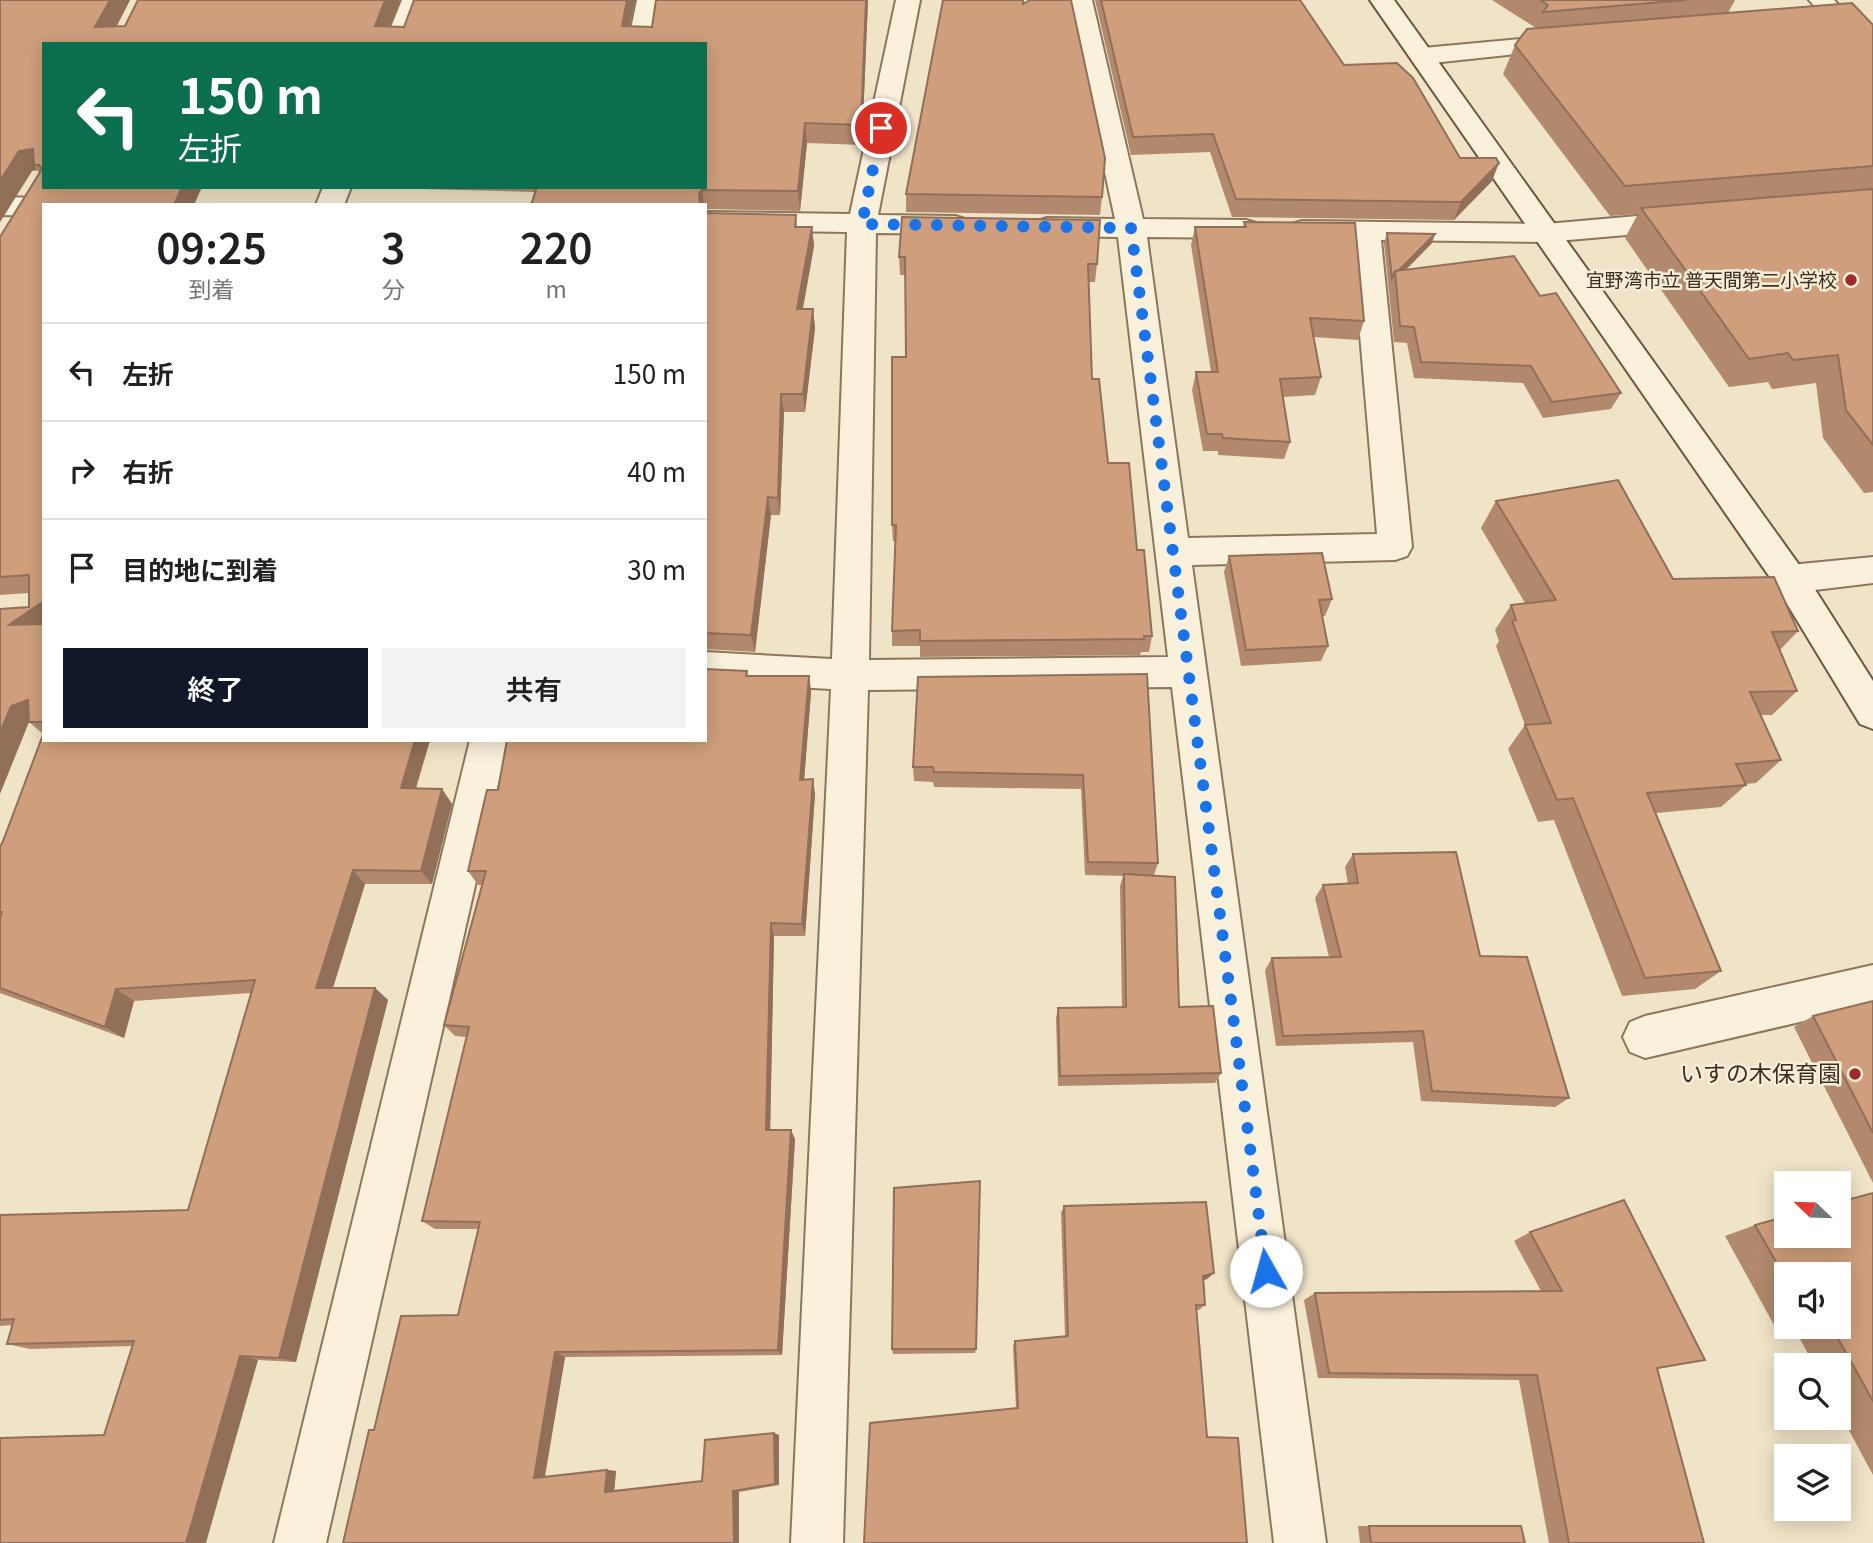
<!DOCTYPE html>
<html lang="ja">
<head>
<meta charset="utf-8">
<style>
  :root { --surface:#fff; --page:#f2f2f2; --text:#202124; --muted:#757577; --line:#e0e0e0; --accent:#111827 }
  body { margin:0; font-family:Georgia,"Noto Sans JP",serif; background:var(--page); color:var(--text); height:100vh; display:flex; flex-direction:column; font-size:26px; white-space:nowrap }
  * { box-sizing:border-box; margin:0 }
  p { font-size:23px; color:var(--muted) }
  .icon { flex:none; width:38px; height:38px; fill:none; stroke:currentColor; stroke-width:2; stroke-linecap:round; stroke-linejoin:round }
  .map { position:relative; flex:1; overflow:hidden }
  .drawer { position:absolute; left:42px; top:203px; width:665px; height:539px; display:flex; flex-direction:column; background:var(--surface); border-radius:0px; box-shadow:0 4px 18px #0003 }
  .drawer>* { flex:none }
  .banner { position:absolute; left:42px; top:42px; width:665px; height:147px; border-radius:0px; box-shadow:0 4px 18px #0003; background:#0b6e4f; color:#fff; overflow:hidden }
  .needle { width:46px; rotate:293deg }
  .buttons { position:absolute; left:1774px; top:1171px; display:grid; gap:14px }
  .buttons a { display:grid; place-items:center; width:77px; height:77px; border-radius:0px; background:var(--surface); box-shadow:0 4px 18px #0003; font-size:35px }
  .pin { position:absolute; display:grid; place-items:center; width:60px; height:60px; color:#fff; margin:-30px; border:4px solid #fff; border-radius:50%; box-shadow:0 2px 7px #0007 }
  .me { position:absolute; width:77px; margin:-38px; rotate:353deg; stroke-linejoin:round; filter:drop-shadow(0 0 5px #0008) }
  .turn { display:flex; align-items:center; gap:24px; height:147px; padding:0 21px; font-size:32px }
  .turn .icon { width:91px; height:91px; stroke-width:2.5 }
  .turn b { display:block; font-size:49px; line-height:60px }
  .eta { display:flex; justify-content:space-evenly; align-items:center; height:119px; text-align:center }
  .eta b { font-size:42px; font-weight:600; line-height:49px }
  .button { display:flex; gap:14px; margin-top:auto; padding:14px 21px }
  .button a { flex:1; height:80px; border-radius:0px; background:var(--accent); color:#fff; font-size:28px; font-weight:600; line-height:80px; text-align:center }
  .button a+a { background:var(--page); color:var(--text) }
  ul { padding:0; list-style:none }
  li { display:flex; align-items:center; gap:21px; height:98px; padding:0 21px; border-top:2px solid var(--line) }
  li div { flex:1 }
  li b { display:block; font-size:26px }
  li em { font-style:normal }
  .map>svg:first-child { display:block }
  .lines { fill:none; stroke-linecap:round; stroke-linejoin:round }
  .street-casing { stroke:#8d765c; stroke-width:4 }
  .secondary-casing { stroke:#6f573f; stroke-width:4 }
  .street { fill:#faf1dc; fill-rule:evenodd }
  .secondary { fill:#faf1dc; fill-rule:evenodd }
  .wall { fill:#b2896c }
  .shaded-wall { fill:#916f58 }
  .building { fill:#cf9f7d; stroke:#916f58; stroke-width:2 }
  .route { stroke:#1a73e8; stroke-width:12; stroke-dasharray:0 21.6 }
  .poi-dot { fill:#9e2a2b; stroke:#f7eed8; stroke-width:2.5 }
  .labels { text-anchor:middle; stroke-width:5; stroke-linejoin:round; paint-order:stroke }
  .far-poi-label { font-size:19px; fill:#3d2e20; stroke:#f7eed8; text-anchor:end }
  .poi-label { font-size:23px; fill:#3d2e20; stroke:#f7eed8; text-anchor:end }
</style>
</head>
<body>
<div class="map">
<svg width="1873" height="1543" viewBox="0 0 1873 1543">
  <rect width="100%" height="100%" fill="#f0e4c8"/>
  <g class="lines">
    <g class="street-casing">
      <g id="street">
        <path d="M402 0H426L409 44H384Z"/>
        <path d="M637 0H661L654 44H628Z"/>
        <path d="M896 0H920L878 215 955 216 965 219 969 225 965 231 955 234 876 233 869 660 1168 657 1118 237 1047 236 1037 233 1033 227 1037 221 1047 218 1115 219 1068 0H1092L1143 219 1246 220 1256 223 1260 229 1256 235 1246 238 1147 237 1188 538 1377 534 1352 240 1292 236 1288 230 1292 224 1302 221 1546 224 1683 212 1693 215 1697 221 1693 227 1683 230 1546 242 1381 240 1412 547 1407 556 1395 560 1192 565 1326 1543H1274L1172 687 868 690 843 1543H791L831 689 705 682V652L832 659 847 232 705 230V212L850 214Z"/>
        <path d="M1809 0H1834L1873 41V64L1864 61Z"/>
        <path d="M1564 35 1573 38 1577 43 1573 48 1423 64 1414 61 1410 56 1414 51 1423 48Z"/>
        <path d="M323 187H351L344 205H316Z"/>
        <path d="M0 197 44 198 57 205H44V216L0 215Z"/>
        <path d="M1873 557V583L1790 593 1778 589 1773 579 1778 569 1790 565Z"/>
        <path d="M470 740H508L326 1543H274Z"/>
        <path d="M1873 965V1005L1645 1058 1630 1052 1623 1037 1630 1022 1645 1016Z"/>
      </g>
    </g>
    <g class="secondary-casing">
      <path id="secondary" d="M1370 0H1394L1802 569 1873 681V729L1860 724 1778 589Z"/>
    </g>
    <use href="#street" class="street"/>
    <use href="#secondary" class="secondary"/>
  </g>
  <g class="wall">
    <path d="M0 0H130L117 26H125L138 0H400L389 26 404 27 635 0 630 26 652 27 656 0H868L862 145 807 143 800 211 705 209V205H531L535 192 383 188 373 187 621 188 705 44H44V740H430L416 789H442L452 804 432 884H365L333 988H375L388 1000 296 1362 258 1360 104 1435 132 1346 30 1349 7 1344 13 1325 0 1326V1215L188 1210 251 993 134 1001 124 1038 0 993V847L3 841 43 734 29 722V593L0 595V237L39 173 37 170 32 171 0 222Z"/>
    <path d="M1095 0H1300L1344 65 1460 158 1492 181 1454 220 1232 217 1210 152 1131 155Z"/>
    <path d="M1492 0H1735L1728 13 1873 25V492L1864 493 1823 438 1816 383 1772 389 1768 382 1729 387 1625 238 1638 214 1610 216 1503 74 1515 45 1536 28Z"/>
    <path d="M1023 4 1102 197 1100 215 906 212V194Z"/>
    <path d="M705 213 796 215 797 227H812L814 246 803 309H813L815 328 805 412H784L780 515H771L755 652 705 649Z"/>
    <path d="M1244 222 1364 321 1358 340 1313 337 1321 377 1315 395 1283 397 1290 442 1284 459 1218 455V451H1203L1192 390 1196 372H1211L1191 245 1195 227H1243Z"/>
    <path d="M1387 233 1432 243 1406 270 1540 296 1621 393 1611 409 1543 418 1523 383 1414 378 1407 343 1394 342 1384 243Z"/>
    <path d="M899 257 1097 264 1095 282H1089L1092 379 1108 463 1137 550 1152 636 1149 652H1141L1140 655 920 657V646H892V631L896 541H893L892 525 906 357V275H900Z"/>
    <path d="M1496 501 1673 579 1798 631 1780 650 1797 691 1772 715H1761L1781 760 1756 783 1745 784 1746 785 1721 807 1656 813 1721 971 1695 989 1622 996 1554 820 1538 822 1508 749 1525 725 1496 646 1499 641 1495 630 1511 605 1525 603 1481 528Z"/>
    <path d="M1229 556 1332 599 1325 616H1322L1328 646 1321 661 1241 666 1224 572Z"/>
    <path d="M747 671 748 676H809L811 692 804 780 815 794 805 936H774L770 1130 795 1139 782 1355 565 1357 545 1477 607 1470 616 1471 614 1491 702 1481 779 1435V1485L739 1492V1543H343L374 1430 458 1315 478 1229H435L422 1221 466 1037 455 1036 444 1025 483 885H478L468 871 498 790Z"/>
    <path d="M1147 674 1158 863 1154 875 1179 1007 1221 1073 1215 1083 1058 1086 1056 1018 1058 1008 1122 1007 1120 886 1123 876 1085 875 1081 789 934 787 933 782 914 781 913 767Z"/>
    <path d="M1353 854 1480 956 1569 1098 1555 1107 1421 1101 1413 1042 1276 1046 1265 970 1272 958 1329 957 1315 898 1323 885 1348 884 1345 867Z"/>
    <path d="M1873 1001V1183L1794 1027 1813 1016Z"/>
    <path d="M1873 1194V1475L1839 1412V1365H1814L1793 1326H1839L1787 1274V1322L1774 1325 1725 1236 1755 1225Z"/>
    <path d="M1064 1206 1214 1273 1207 1279 1204 1280 1205 1305 1199 1310H1196L1207 1437 1016 1408 1013 1346 1015 1341 1065 1336 1061 1213Z"/>
    <path d="M1530 1232 1705 1360 1657 1369 1704 1543H1549L1519 1380 1318 1378 1304 1300 1315 1293 1541 1291 1514 1241Z"/>
    <path d="M892 1349H976L975 1353 893 1354Z"/>
    <path d="M1358 1526H1521L1525 1543H1360Z"/>
  </g>
  <g class="shaded-wall">
    <path d="M110 0H130L107 44 95 27Z"/>
    <path d="M385 0H400L382 44 375 26Z"/>
    <path d="M627 0H635L626 44 622 26Z"/>
    <path d="M866 0H868L862 145 861 125Z"/>
    <path d="M805 123 807 143 800 211 798 191Z"/>
    <path d="M33 149 39 165H34L37 170 32 171 0 222V181L19 151Z"/>
    <path d="M1499 163 1492 181 1454 220 1461 202Z"/>
    <path d="M182 187H202L194 205H174Z"/>
    <path d="M702 190 704 205H700L699 193Z"/>
    <path d="M812 227 814 246 799 328 797 309Z"/>
    <path d="M1435 234 1432 243 1395 280V275Z"/>
    <path d="M813 309 815 328 805 412 803 394Z"/>
    <path d="M781 394 784 412 780 515 778 498Z"/>
    <path d="M768 497 771 515 755 652 751 635Z"/>
    <path d="M44 601V630L9 625Z"/>
    <path d="M809 676 811 692 803 795 800 780Z"/>
    <path d="M28 700 44 716 29 722 0 794V733L11 706Z"/>
    <path d="M415 740H430L411 803 401 788Z"/>
    <path d="M813 779 815 794 805 936 802 924Z"/>
    <path d="M442 789 452 804 432 884 421 871Z"/>
    <path d="M353 870 365 884 329 1000 316 988Z"/>
    <path d="M771 923 774 936 770 1139 766 1130Z"/>
    <path d="M375 988 388 1000 296 1362 279 1358Z"/>
    <path d="M116 989 134 1001 124 1038 105 1027Z"/>
    <path d="M791 1130 795 1139 782 1355 778 1350Z"/>
    <path d="M1214 1273 1207 1279 1197 1282 1203 1276Z"/>
    <path d="M555 1352 565 1357 544 1480 534 1478Z"/>
    <path d="M240 1356 258 1360 206 1543H186Z"/>
    <path d="M774 1433 779 1435V1485L775 1484Z"/>
    <path d="M607 1470 616 1471 614 1493 605 1492Z"/>
    <path d="M733 1491 739 1492V1543H734Z"/>
  </g>
  <g class="building">
    <path d="M0 0H110L95 27 125 26 138 0H385L375 26 404 27 414 0H627L622 26 652 27 656 0H866L861 125 805 123 798 191 702 190 699 193 700 205H531L537 187H705V44H44V187H182L174 205H44V601L9 625 44 624V722H29L28 700 11 706 0 733V609L29 607V575L0 577V237L42 169 39 165H34L33 149 19 151 0 181Z"/>
    <path d="M943 0H1023V4L1030 0H1071L1105 158 1102 197 906 194Z"/>
    <path d="M1101 0H1300L1344 65 1397 63 1413 78 1460 158H1496L1499 163 1461 202 1236 199 1213 134 1133 137Z"/>
    <path d="M1540 0H1686L1543 12 1548 5Z"/>
    <path d="M1852 3 1873 25V166L1625 186 1515 45 1527 29Z"/>
    <path d="M1873 189V445L1846 410 1838 355 1793 360 1788 353 1749 359 1641 208Z"/>
    <path d="M705 213 796 215 795 227H812L797 309H813L803 394H781L778 498 768 497 751 635 705 633Z"/>
    <path d="M902 217 1100 220 1097 264H1088L1092 379H1099L1108 463H1129L1137 550H1144L1152 636H1144V639L920 641V630L892 631 896 525H892V357H906L905 257H899Z"/>
    <path d="M1244 222 1355 223 1364 321 1310 318 1321 377 1280 379 1290 442 1223 438 1222 434H1207L1196 372H1218L1195 227H1246Z"/>
    <path d="M1387 233 1435 234 1399 270 1395 271 1392 278Z"/>
    <path d="M1514 256 1540 296 1556 293 1621 393 1552 402 1531 366 1421 362 1414 327 1400 326 1395 271Z"/>
    <path d="M1618 480 1673 579 1774 577 1798 631 1772 632 1797 691 1750 692 1781 760 1736 764 1746 785 1647 793 1721 971 1645 978 1573 798 1557 800 1525 725 1551 723 1512 621 1516 620 1511 605 1556 600 1496 501Z"/>
    <path d="M1322 553 1332 599 1319 600 1328 646 1246 650 1229 556Z"/>
    <path d="M705 669 747 671 746 676H809L800 780 813 779 802 924 771 923 766 1130H791L778 1350 555 1352 534 1478 607 1470 605 1492 702 1481 705 1440 774 1433 775 1484 733 1491 734 1543H343L369 1430H374L401 1316 458 1315 480 1222 422 1221 469 1027 444 1025 486 871H468L487 790H498L507 740H705Z"/>
    <path d="M1147 674 1158 863 1088 862 1083 775 934 772 933 767H913L918 677Z"/>
    <path d="M44 732V740H415L401 788 442 789 421 871 353 870 316 988H375L279 1358 240 1356 186 1543H0V1438L104 1435 134 1341 7 1344 14 1319 0 1320V1215L188 1210 255 980 116 989 105 1027 0 988V918L2 912H0V847L3 841Z"/>
    <path d="M1456 852 1480 956 1527 957 1569 1098 1432 1091 1423 1031 1283 1036 1272 958 1341 957 1323 885 1358 883 1353 854Z"/>
    <path d="M1124 874 1175 877 1179 1007 1213 1006 1221 1073 1060 1076 1058 1008 1126 1007Z"/>
    <path d="M1873 1001V1133L1813 1016Z"/>
    <path d="M980 1181 976 1349H892L894 1188Z"/>
    <path d="M1873 1193V1401L1831 1326H1839V1274H1787V1281L1755 1225 1787 1216V1236H1839V1202Z"/>
    <path d="M1624 1200 1705 1360 1657 1368 1704 1543H1569L1537 1375 1329 1373 1315 1293 1562 1291 1530 1232Z"/>
    <path d="M1206 1202 1214 1273 1203 1276 1205 1305H1196L1207 1437 1238 1438 1247 1543H864L870 1423 1018 1408 1015 1341 1068 1336 1064 1206Z"/>
    <path d="M1369 1526H1521L1525 1543H1371Z"/>
  </g>
  <g class="lines">
    <path class="route" d="M881 128 862 224 1131 228 1266 1271"/>
  </g>
  <g class="poi-dot">
    <circle cx="1851" cy="280" r="7"/>
    <circle cx="1855" cy="1074" r="7"/>
  </g>
  <g class="labels">
    <g class="far-poi-label">
      <text x="1837" y="287">宜野湾市立 普天間第二小学校</text>
    </g>
    <g class="poi-label">
      <text x="1841" y="1082">いすの木保育園</text>
    </g>
  </g>
</svg>
<div class="buttons">
<a><svg class="needle" viewBox="-14 -14 28 28"><path d="M0-13l5 13h-10z" fill="#e53935"/><path d="M0 13l5-13h-10z" fill="#757577"/></svg></a>
<a><svg class="icon" aria-label="sound" viewBox="0 0 24 24"><path d="M4 9h4l5-4v14l-5-4H4zM17 9q2 3 0 6"/></svg></a>
<a><svg class="icon" aria-label="search" viewBox="0 0 24 24"><circle cx="10" cy="10" r="6"/><path d="M15 15l6 6"/></svg></a>
<a><svg class="icon" aria-label="layers" viewBox="0 0 24 24"><path d="M12 4l9 5-9 5-9-5zM3 14l9 5 9-5"/></svg></a>
</div>
<div class="pin" style="left:881px;top:128px;background:#d93025"><svg class="icon" aria-label="arrive" viewBox="0 0 24 24"><path d="M6 21V4h12l-3 4 3 4H6"/></svg></div>
<svg class="me" style="left:1266px;top:1271px" viewBox="-20 -20 40 40"><circle r="19" fill="#fff"/><path d="M0-13L10 11 0 6-10 11z" fill="#1a73e8"/></svg>
<div class="banner">
<div class="turn"><svg class="icon" aria-label="left" viewBox="0 0 24 24"><path d="M17 20v-9H6M10 6l-5 5 5 5"/></svg><div><b>150 m</b>左折</div></div>
</div>
<section class="drawer">
<div class="eta">
<div><b>09:25</b><p>到着</p></div>
<div><b>3</b><p>分</p></div>
<div><b>220</b><p>m</p></div>
</div>
<ul>
<li><svg class="icon" aria-label="left" viewBox="0 0 24 24"><path d="M17 20v-9H6M10 6l-5 5 5 5"/></svg><div><b>左折</b></div><em>150 m</em></li>
<li><svg class="icon" aria-label="right" viewBox="0 0 24 24"><path d="M7 20v-9h11M14 6l5 5-5 5"/></svg><div><b>右折</b></div><em>40 m</em></li>
<li><svg class="icon" aria-label="arrive" viewBox="0 0 24 24"><path d="M6 21V4h12l-3 4 3 4H6"/></svg><div><b>目的地に到着</b></div><em>30 m</em></li>
</ul>
<div class="button"><a>終了</a><a>共有</a></div>
</section>
</div>
</body>
</html>
